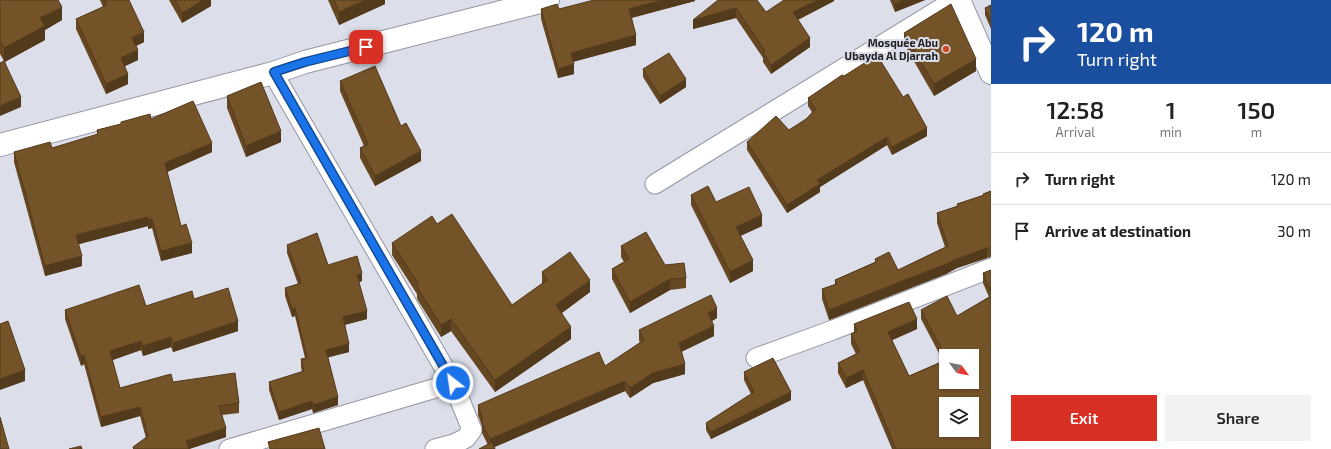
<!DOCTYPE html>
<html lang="en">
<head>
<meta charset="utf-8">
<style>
  :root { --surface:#fff; --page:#f2f2f2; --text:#222; --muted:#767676; --line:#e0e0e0; --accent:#d93025 }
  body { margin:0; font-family:"Exo 2",sans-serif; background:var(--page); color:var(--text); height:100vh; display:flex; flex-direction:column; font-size:15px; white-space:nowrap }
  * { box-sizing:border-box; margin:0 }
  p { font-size:13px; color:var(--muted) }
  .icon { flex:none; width:22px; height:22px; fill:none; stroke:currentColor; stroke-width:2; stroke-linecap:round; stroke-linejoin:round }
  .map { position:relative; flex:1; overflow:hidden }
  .details { display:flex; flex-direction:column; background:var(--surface); width:340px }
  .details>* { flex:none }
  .guide { background:#1a4fa0; color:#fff; overflow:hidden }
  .needle { width:26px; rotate:122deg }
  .controls { position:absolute; left:939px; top:349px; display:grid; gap:8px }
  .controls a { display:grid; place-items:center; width:40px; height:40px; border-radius:0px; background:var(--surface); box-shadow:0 1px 3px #0004; font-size:20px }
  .pin { position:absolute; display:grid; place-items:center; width:34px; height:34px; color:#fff; margin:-17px; border-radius:8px; box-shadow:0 2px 6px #0006 }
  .me { position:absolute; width:44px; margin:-22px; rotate:330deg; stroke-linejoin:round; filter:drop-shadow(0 0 3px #0008) }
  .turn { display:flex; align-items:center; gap:14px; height:84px; padding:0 20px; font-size:18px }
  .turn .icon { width:52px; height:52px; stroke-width:2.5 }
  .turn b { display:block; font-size:28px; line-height:34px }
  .eta { display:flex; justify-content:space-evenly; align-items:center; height:68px; text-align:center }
  .eta b { font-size:24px; font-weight:600; line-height:28px }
  .action { display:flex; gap:8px; margin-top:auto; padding:8px 20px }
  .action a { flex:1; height:46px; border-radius:0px; background:var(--accent); color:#fff; font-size:16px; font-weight:600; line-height:46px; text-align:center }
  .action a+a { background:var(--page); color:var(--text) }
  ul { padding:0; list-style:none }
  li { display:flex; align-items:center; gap:12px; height:52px; padding:0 20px; border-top:1px solid var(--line) }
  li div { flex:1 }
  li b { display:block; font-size:15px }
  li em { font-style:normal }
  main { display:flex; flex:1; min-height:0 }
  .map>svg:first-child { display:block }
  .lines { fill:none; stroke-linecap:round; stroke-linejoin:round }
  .street-casing { stroke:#9496a0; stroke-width:21 }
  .secondary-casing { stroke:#9496a0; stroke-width:24 }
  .street { stroke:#fff; stroke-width:19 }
  .secondary { stroke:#fff; stroke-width:22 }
  .wall { fill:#654722; fill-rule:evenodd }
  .shaded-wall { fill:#523a1c }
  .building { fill:#755328; stroke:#523a1c; fill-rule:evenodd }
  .route-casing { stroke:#114b97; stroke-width:10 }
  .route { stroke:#1a73e8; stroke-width:7 }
  .poi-dot { fill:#d14825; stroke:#dcdeea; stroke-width:1.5 }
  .labels { text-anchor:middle; stroke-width:4; stroke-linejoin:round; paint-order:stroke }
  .poi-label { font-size:11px; font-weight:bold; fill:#1f2024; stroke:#dcdeea; text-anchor:end }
</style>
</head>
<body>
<main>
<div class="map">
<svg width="991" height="449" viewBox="0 0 991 449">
  <rect width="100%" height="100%" fill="#dcdeea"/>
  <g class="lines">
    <g class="street-casing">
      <g id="street">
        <path d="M273 73 453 383 472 430 466 438 454 444 435 449"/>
        <path d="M655 184 955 0"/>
        <path d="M756 358 833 330 991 268"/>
        <path d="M229 449 453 383"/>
      </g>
    </g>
    <g class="secondary-casing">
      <g id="secondary">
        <path d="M959 0 991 73"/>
        <path d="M0 145 273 73 305 62 548 0"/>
      </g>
    </g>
    <use href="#street" class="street"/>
    <use href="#secondary" class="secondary"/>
  </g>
  <g class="wall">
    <path d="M0 0 62 20 45 30V40L5 62 21 107 4 61 0 54Z"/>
    <path d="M100 0H129L144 42 136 46 138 60 125 66 128 84 106 94 76 29V19L103 7Z"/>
    <path d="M169 0H211V6L182 23Z"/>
    <path d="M328 0H385V4L339 25Z"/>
    <path d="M695 0V1L632 18 636 45 573 62 574 74 558 78 541 19V9H559Z"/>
    <path d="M718 0 766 12 834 0V1L798 20 810 47 771 74 763 62V58L736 18 693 29Z"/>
    <path d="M890 0H925L895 12Z"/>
    <path d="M991 5V29L985 15V8Z"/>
    <path d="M904 33 976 71 934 96 904 44Z"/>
    <path d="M643 69 686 87 660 104 643 77Z"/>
    <path d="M844 76 927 136 892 155 887 145 820 187V192L787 213 747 150V142L789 130 806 119 812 112 808 106V98Z"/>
    <path d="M340 81 401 126 421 161 375 186 360 158V148L364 146 340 91Z"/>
    <path d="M227 96 281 142 246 157 227 108Z"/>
    <path d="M151 119 212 152 167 172 181 226 192 253 161 261 152 228 148 229V226L78 244 82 266 45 276 14 162V152L52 148 97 135V130L121 124V122Z"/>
    <path d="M991 191V257L987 258 957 268 946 274 829 320 822 299V289L835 284V280L875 262V259L898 270 945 247 937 223V213L957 206V204L983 196V194Z"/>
    <path d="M691 195 716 202 762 226 740 236 753 271 730 283 691 205Z"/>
    <path d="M437 224 512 305 542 284V272L590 292 562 313 571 339 495 392 451 331 441 337 417 299V294L392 255V243Z"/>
    <path d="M287 245 328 265 362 281 359 282 367 319 345 325 349 352 328 357 338 405 313 413 312 409 279 420 269 390V382L302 372 301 367V359L305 358 295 316 292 317 285 296V288L298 284 287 253Z"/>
    <path d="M621 246 665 265 686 278V288L670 290 630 313 612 279V269L624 262 621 257Z"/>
    <path d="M991 270V449H892L863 380 846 388 838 373V363L856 354 851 344V334L854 332V324L917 329 892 340 909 376 943 361 921 319V310L957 316 989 297 983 283V273ZM946 356 972 382H946Z"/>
    <path d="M194 299 238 331 173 352 171 347 143 356 141 350 112 360 120 388 173 382 239 403V413L222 415 226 437 189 449H133V447L146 438 140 416 101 427 84 364 81 366 65 319V310L146 306Z"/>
    <path d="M717 318 712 321 714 336 681 352 685 374 653 383 630 398 625 391 494 447 488 445 482 433V426L478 415V405L605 366 640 343 639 340V330Z"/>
    <path d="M744 372 791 400 711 439 706 430V423L751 394 744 380Z"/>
  </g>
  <g class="shaded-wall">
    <path d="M204 0H211V6L182 23V13Z"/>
    <path d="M366 0H385V4L339 25V12Z"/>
    <path d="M663 0H695V1L629 18V9Z"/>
    <path d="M818 0H834V1L793 22V12Z"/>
    <path d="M905 0H925L895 12V4Z"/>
    <path d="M62 7V20L45 30V40L4 62V48L40 18Z"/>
    <path d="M736 8V18L693 29V20Z"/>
    <path d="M144 32V42L132 48V38Z"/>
    <path d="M636 35V45L571 62V53Z"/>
    <path d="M810 38V47L771 74V65Z"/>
    <path d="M138 50V60L121 68V58Z"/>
    <path d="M976 59V71L934 96V84Z"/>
    <path d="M574 64V74L558 78V69Z"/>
    <path d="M128 74V84L106 94V84Z"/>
    <path d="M686 79V87L660 104V96Z"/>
    <path d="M21 97V107L0 116V106Z"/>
    <path d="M927 128V136L892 155V147Z"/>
    <path d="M281 131V142L246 157V146Z"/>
    <path d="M887 137V145L820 187V192L787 213V205L817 180Z"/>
    <path d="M212 143V152L165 173V163Z"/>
    <path d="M421 151V161L375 186V176Z"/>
    <path d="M762 215V226L736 238V227Z"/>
    <path d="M148 217V226L76 245V235Z"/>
    <path d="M152 219V228L148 229V220Z"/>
    <path d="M192 243V253L161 261V251Z"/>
    <path d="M987 248V258L957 268 946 274 829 320V310L957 259Z"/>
    <path d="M82 256V266L45 276V266Z"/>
    <path d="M753 260V271L730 283V272Z"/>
    <path d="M362 273V281L357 283V275Z"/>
    <path d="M670 279V290L630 313V302Z"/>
    <path d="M590 280V292L556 317V305Z"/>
    <path d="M295 308V316L292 317V309Z"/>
    <path d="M717 308V318L708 323V313Z"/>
    <path d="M367 311V319L343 325V317Z"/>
    <path d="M451 319V331L441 337V325Z"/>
    <path d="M917 319V329L888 342V332Z"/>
    <path d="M238 321V331L173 352V343Z"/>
    <path d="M714 326V336L679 353V343Z"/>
    <path d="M571 327V339L495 392V380Z"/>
    <path d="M171 337V347L143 356V346Z"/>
    <path d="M141 341V350L110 361V351Z"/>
    <path d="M349 344V352L326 358V350Z"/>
    <path d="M84 355V364L81 366V357Z"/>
    <path d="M685 364V374L653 383 630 398V388L653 373Z"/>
    <path d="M25 370V381L0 390V379Z"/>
    <path d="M863 370V380L846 388V378Z"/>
    <path d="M625 381V391L490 449V439Z"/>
    <path d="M791 392V400L711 439V432Z"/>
    <path d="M338 397V405L313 413V405Z"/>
    <path d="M312 401V409L279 420V412Z"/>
    <path d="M140 407V416L101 427V417Z"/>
    <path d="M226 428V437L189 449H186V441Z"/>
  </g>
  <g class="building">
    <path d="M0 0H58L62 7 40 18 45 26 4 48 0 41Z"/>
    <path d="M105 0H129L144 32 132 38 138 50 121 58 128 74 106 84 76 19 107 5Z"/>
    <path d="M175 0H204L182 13Z"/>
    <path d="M334 0H366L339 12Z"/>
    <path d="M594 0H663L629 9 636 35 571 53 574 64 558 69 541 9 557 4 559 9Z"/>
    <path d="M718 0H757L766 12 784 0H818L793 12 810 38 771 65 763 52 765 51 736 8 693 20Z"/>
    <path d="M893 0H905L895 4Z"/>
    <path d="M951 4 976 59 934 84 904 33Z"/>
    <path d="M991 5V22L985 8Z"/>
    <path d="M669 53 686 79 660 96 643 69Z"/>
    <path d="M877 55 903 97 908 94 927 128 892 147 887 137 817 180 820 184 787 205 747 142 776 116 789 130 806 119 816 109 808 98 842 75 844 76Z"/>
    <path d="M4 61 21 97 0 106V63Z"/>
    <path d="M375 66 401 126 406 123 421 151 375 176 360 148 368 144 340 81Z"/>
    <path d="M261 82 281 131 246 146 227 96Z"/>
    <path d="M193 101 212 143 165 163 181 226 186 224 192 243 161 251 152 219 148 220V217L76 235 82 256 45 266 14 152 50 142 52 148 98 134 97 130 121 124V122L150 114 151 119Z"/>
    <path d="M708 186 716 202 749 187 762 215 736 227 753 260 730 272 691 195Z"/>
    <path d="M991 191V248H987L957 259 946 264 829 310 822 289 837 284 835 280 876 262 875 259 889 252 898 270 948 246 937 213 958 206 957 204 984 195 983 194Z"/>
    <path d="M452 214 512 305 547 280 542 272 570 252 590 280 556 305 571 327 495 380 451 319 441 325 417 287 419 285 392 243 432 216 437 224Z"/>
    <path d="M646 232 665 265 684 263 686 278 670 279 630 302 612 269 629 259 621 246Z"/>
    <path d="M317 233 328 265 357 256 362 273 357 275 367 311 343 317 349 344 326 350 338 397 313 405 312 401 279 412 269 382 304 371 301 359 307 358 295 308 292 309 285 288 301 283 287 245Z"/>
    <path d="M991 270V292L983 273Z"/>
    <path d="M139 285 146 306 192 291 194 299 228 288 238 321 173 343 171 337 143 346 141 341 110 351 120 388 171 374 173 382 235 373 239 403 219 406 226 428 186 441 189 449H134L133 447 148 436 140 407 101 417 84 355 81 357 65 310Z"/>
    <path d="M711 295 717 308 708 313 714 326 679 343 685 364 653 373 630 388 625 381 490 439 482 423V416L478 405 599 352 605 366 644 340 639 330Z"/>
    <path d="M947 296 957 316 991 296V449H896L863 370 846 378 838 363 860 352 851 334 857 331 854 324 909 302 917 319 888 332 909 376 946 360V382H972V356H946V358L921 310ZM946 404H972V430H946Z"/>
    <path d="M8 321 25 370 0 379V324Z"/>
    <path d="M773 358 791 392 711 432 706 423 754 392 744 372Z"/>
    <path d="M0 417 9 449H0Z"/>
    <path d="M319 428 325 449H270L268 442Z"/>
    <path d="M492 442 495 449H479Z"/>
    <path d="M81 446 82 449H69Z"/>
  </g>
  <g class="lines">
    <g class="route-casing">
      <path id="route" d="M366 47 305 62 274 72 453 383"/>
    </g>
    <use href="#route" class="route"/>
  </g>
  <circle class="poi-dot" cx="946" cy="49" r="4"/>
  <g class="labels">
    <g class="poi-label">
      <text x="938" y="47">Mosquée Abu<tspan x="938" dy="13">Ubayda Al Djarrah</tspan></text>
    </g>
  </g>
</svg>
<div class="controls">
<a><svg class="needle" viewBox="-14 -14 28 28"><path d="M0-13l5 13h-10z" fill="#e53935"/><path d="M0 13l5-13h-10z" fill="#767676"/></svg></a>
<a><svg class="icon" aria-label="layers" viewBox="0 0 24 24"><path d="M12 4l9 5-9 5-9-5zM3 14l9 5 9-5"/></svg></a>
</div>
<div class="pin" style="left:366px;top:47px;background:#d93025"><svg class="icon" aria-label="arrive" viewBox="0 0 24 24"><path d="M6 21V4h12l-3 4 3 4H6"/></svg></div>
<svg class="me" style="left:453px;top:383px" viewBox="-20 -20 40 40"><circle r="17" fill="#1a73e8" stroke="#fff" stroke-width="3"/><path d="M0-11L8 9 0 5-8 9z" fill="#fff"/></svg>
</div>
<section class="details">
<div class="guide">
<div class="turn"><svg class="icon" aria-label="right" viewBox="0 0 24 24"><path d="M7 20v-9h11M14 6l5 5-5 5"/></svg><div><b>120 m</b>Turn right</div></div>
</div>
<div class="eta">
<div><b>12:58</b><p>Arrival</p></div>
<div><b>1</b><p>min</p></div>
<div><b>150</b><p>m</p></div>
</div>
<ul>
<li><svg class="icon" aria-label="right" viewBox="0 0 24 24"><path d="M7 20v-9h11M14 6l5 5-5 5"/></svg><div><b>Turn right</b></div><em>120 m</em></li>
<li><svg class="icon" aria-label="arrive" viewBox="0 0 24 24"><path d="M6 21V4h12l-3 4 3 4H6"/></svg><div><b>Arrive at destination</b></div><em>30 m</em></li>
</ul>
<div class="action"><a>Exit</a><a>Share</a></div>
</section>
</main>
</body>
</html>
